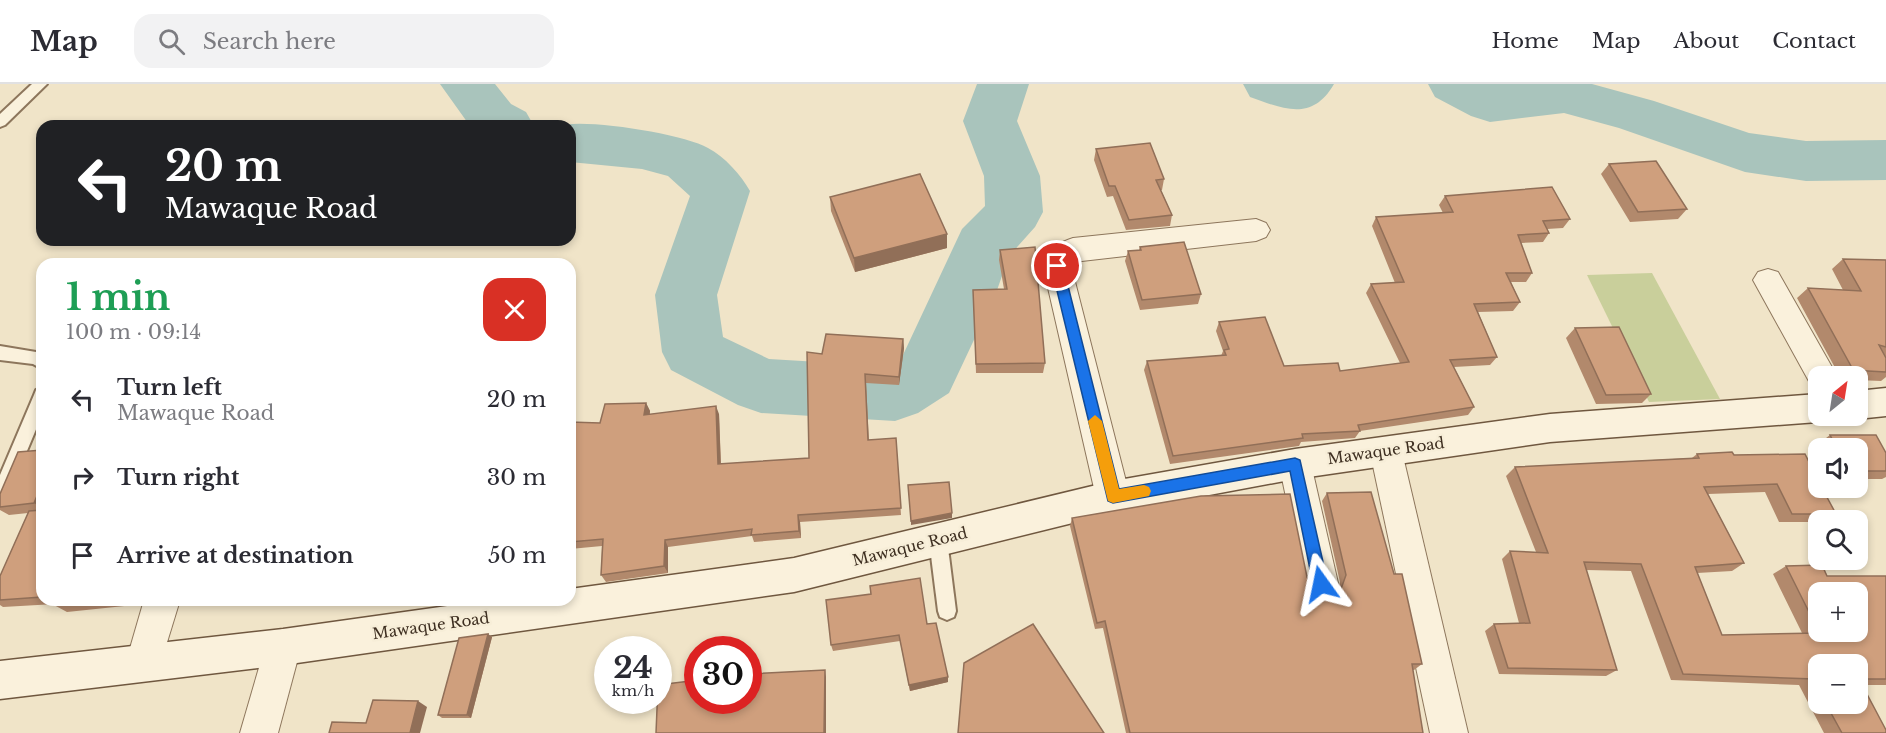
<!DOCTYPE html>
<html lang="en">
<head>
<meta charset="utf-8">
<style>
  :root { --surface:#fff; --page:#f2f2f3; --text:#2b2b33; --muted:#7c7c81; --line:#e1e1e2 }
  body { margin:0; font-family:"Libre Baskerville",serif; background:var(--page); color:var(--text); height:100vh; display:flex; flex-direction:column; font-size:22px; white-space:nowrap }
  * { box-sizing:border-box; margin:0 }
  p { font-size:20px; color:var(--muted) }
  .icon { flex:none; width:33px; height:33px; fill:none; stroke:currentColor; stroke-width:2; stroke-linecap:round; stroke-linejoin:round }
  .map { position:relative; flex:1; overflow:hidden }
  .drawer { position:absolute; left:36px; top:174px; width:540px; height:348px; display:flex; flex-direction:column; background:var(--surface); border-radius:18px; box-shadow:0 3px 9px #0003 }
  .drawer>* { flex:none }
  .hud { position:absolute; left:36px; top:36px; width:540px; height:126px; border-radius:18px; box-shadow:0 3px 9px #0003; background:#202124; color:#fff; overflow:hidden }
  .needle { width:39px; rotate:30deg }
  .tools { position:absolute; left:1808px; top:282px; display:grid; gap:12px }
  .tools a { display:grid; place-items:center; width:60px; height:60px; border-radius:12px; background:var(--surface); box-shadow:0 3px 9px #0003; font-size:30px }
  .speed { position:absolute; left:594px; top:552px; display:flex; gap:12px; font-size:30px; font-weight:700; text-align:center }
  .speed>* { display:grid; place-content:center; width:78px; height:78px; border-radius:50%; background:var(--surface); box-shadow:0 3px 9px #0003; line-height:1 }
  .speed small { font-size:15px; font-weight:400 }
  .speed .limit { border:9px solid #d22; background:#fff; color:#111 }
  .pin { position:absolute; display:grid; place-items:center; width:51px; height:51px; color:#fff; margin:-26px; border:3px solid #fff; border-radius:50%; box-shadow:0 2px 6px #0007 }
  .me { position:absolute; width:66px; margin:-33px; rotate:348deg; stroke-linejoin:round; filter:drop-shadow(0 0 4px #0008) }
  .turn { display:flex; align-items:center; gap:21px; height:126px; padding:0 30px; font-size:27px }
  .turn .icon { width:78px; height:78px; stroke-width:2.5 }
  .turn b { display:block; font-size:42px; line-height:51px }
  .round { display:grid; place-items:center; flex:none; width:63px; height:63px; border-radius:18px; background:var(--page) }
  .headline { display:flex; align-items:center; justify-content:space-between; height:102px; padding:0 30px }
  h1 { font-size:36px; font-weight:700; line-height:45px; color:#1e9e55 }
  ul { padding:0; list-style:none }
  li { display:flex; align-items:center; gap:18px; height:78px; padding:0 30px }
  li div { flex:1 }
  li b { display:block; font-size:22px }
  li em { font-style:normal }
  header { display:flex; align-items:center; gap:36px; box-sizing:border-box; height:84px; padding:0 30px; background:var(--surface); border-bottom:2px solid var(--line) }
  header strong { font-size:28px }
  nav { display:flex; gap:33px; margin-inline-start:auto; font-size:21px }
  .search { width:420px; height:54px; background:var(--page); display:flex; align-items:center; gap:15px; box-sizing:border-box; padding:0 21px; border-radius:18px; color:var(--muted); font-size:22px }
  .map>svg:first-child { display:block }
  .green { fill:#c9cf9b }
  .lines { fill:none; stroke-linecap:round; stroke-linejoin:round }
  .river { fill:#a9c4bc; fill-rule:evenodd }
  .service-casing { stroke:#8d765c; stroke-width:4 }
  .minor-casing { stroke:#8d765c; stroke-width:2 }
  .secondary-casing { stroke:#6f573f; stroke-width:3 }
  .service { fill:#faf1dc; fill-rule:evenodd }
  .minor { fill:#faf1dc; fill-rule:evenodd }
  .secondary { fill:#faf1dc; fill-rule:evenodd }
  .wall { fill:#b2896c; fill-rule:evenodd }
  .shaded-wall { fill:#916f58 }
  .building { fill:#cf9f7d; stroke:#916f58; stroke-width:1.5 }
  .route { fill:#1a73e8; stroke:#114b97; stroke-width:1.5 }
  .slow { fill:#f59e0b }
  .labels { text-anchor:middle; stroke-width:5; stroke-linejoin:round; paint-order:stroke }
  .street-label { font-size:15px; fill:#3d2e20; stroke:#f7eed8 }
</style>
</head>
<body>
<header>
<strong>Map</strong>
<div class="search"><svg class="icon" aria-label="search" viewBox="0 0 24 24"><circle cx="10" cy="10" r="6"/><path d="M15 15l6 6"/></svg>Search here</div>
<nav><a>Home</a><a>Map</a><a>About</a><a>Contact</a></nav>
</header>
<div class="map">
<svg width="1886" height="649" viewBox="0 0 1886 649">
  <rect width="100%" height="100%" fill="#f0e4c8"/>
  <path class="green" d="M1652 189 1720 315 1649 318 1587 191Z"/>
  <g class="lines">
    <g class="river">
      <path d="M440 0H495L511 20 526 28 534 42H470Z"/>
      <path d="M977 0H1029L1017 37 1040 92 1043 128 1035 143 1009 172 996 209 949 309 918 329 895 337 761 329 738 321 671 286 662 268 655 211 690 112 668 92 642 85 570 78V42H558C585 34 683 50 708 64 725 73 741 91 750 107L717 211 723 253 769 275 886 282 903 271 962 145 985 122 984 92 963 37Z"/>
      <path d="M1243 0H1334C1312 38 1284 25 1250 13Z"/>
      <path d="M1428 0H1592L1654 17 1749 49 1806 57 1886 56V96L1806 97 1745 88 1619 44 1564 29 1490 38 1471 32 1435 13Z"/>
    </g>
    <g class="service-casing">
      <g id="service">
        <path d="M32 0H47L5 41 0 43V30Z"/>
        <path d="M0 262 42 269V285L33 280 0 276Z"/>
        <path d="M42 304V331L6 417 0 420V391L34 311 36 306Z"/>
        <path d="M938 448 944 450 947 456 956 527 954 533 947 536 940 533 938 527 929 456 932 450Z"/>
      </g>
    </g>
    <g class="minor-casing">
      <g id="minor">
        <path d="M1256 135 1266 139 1270 146 1266 153 1256 157 1073 178 1071 182 1130 413 1125 423 1113 428 1101 423 1096 413 1043 182C1049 165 1055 160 1073 154Z"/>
        <path d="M1768 185 1778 188 1837 292H1818V303L1811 301 1753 196 1758 188Z"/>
        <path d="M1386 354 1397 358 1402 368 1468 649H1430L1370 368 1375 358Z"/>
        <path d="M1295 366 1307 370 1311 380 1338 499 1333 511 1321 515 1309 511 1304 499 1279 380 1283 370Z"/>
        <path d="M144 516H180L157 591 144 596 131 591 126 578Z"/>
        <path d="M283 545 296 551 301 563 278 649H240L265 563 270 551Z"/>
      </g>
    </g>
    <g class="secondary-casing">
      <g id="secondary">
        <path d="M1886 304V332L1857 335 1847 332H1857V307Z"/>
        <path d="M1818 310V332H1831L1818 338 1550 358 1295 395 1113 429 794 508 283 581 0 615V577L283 545 490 516H570V505L794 474 1113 397 1295 365 1550 330Z"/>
      </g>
    </g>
    <use href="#service" class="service"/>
    <use href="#minor" class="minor"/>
    <use href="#secondary" class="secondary"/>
  </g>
  <g class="wall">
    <path d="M1096 65 1164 95 1162 106H1161L1172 131 1170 142 1126 146 1113 112 1107 113 1094 76Z"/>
    <path d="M1609 80 1687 125 1678 135 1630 138 1601 90Z"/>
    <path d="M1445 112 1570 135 1563 144 1547 145 1549 149 1543 158 1521 159 1532 189 1526 198H1511L1520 218 1513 227 1478 228 1497 273 1490 281 1454 283 1474 323 1468 331 1360 347 1355 354 1301 358 1299 362 1170 380 1144 286 1147 277 1221 272 1223 267 1216 247 1219 238 1284 282 1340 287 1400 279 1366 209 1371 200 1395 199 1372 142 1376 133 1443 129 1439 121Z"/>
    <path d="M830 113 947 150V164L855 188 831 127Z"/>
    <path d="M1140 163 1201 210 1198 220 1140 226 1125 177 1128 167 1139 166Z"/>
    <path d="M1000 166 1045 279 1043 289H976L973 206 1004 205 999 176Z"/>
    <path d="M1843 175 1886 176V293L1881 297 1857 296V292H1838L1839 291 1797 214 1808 204 1843 206 1832 185Z"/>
    <path d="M1575 244 1651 310 1642 319 1596 320 1566 254Z"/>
    <path d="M903 255 904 264 899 301 866 299 869 356 896 354 901 431 800 438 801 454 754 458 752 452 668 463V489L606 498 601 491 602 462 570 465V338L600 339 646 319 650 327V330H719L721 380 809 374 822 270Z"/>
    <path d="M1830 351 1886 369V393L1882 395H1857V364H1820L1818 360Z"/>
    <path d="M42 366V516H136L134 521 67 528 54 521 55 520 3 523 0 521V492L28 429 9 431 0 426V410Z"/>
    <path d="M1697 370 1734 371 1836 430 1825 436H1818V438H1779L1765 408 1708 410 1744 479 1732 487 1697 489 1722 551 1802 549 1773 490 1786 482 1827 492H1886V601H1862L1886 649H1824L1799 601 1671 596 1631 487 1586 486 1617 586 1606 592 1499 590 1485 547 1494 540 1519 539 1502 475 1510 467 1536 468 1506 392 1515 383 1692 374ZM1818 508 1857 548H1818ZM1818 580 1857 620H1818Z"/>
    <path d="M1327 409 1394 490 1422 580 1414 586H1413L1423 649H1126L1103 544 1095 545 1070 442 1072 434 1307 493 1314 506 1328 510 1337 506 1340 498 1322 417Z"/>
    <path d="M927 540 948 593V598L910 607 900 557 833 567 831 561Z"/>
    <path d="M488 550 492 553 471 634H442L438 631Z"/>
  </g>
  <g class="shaded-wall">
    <path d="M947 150V164L855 188 854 174Z"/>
    <path d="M903 255 904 264 899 301V293Z"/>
    <path d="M646 319 650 327 648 339 644 331Z"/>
    <path d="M716 322 719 330 721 388 718 380Z"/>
    <path d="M42 400V424L34 419Z"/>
    <path d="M952 429V434L911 441V437Z"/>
    <path d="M798 431 800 438 801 454 799 447Z"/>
    <path d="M665 456 668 463V489L664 482Z"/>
    <path d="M125 516H136L134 521Z"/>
    <path d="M488 550 492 553 471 634 467 631Z"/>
    <path d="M825 586 826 593V649H824Z"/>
    <path d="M948 593V598L910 607 909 601Z"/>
    <path d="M418 617 427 623 420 649H410Z"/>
  </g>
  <g class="building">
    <path d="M1150 59 1164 95 1156 96 1172 131 1129 136 1115 102H1109L1096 65Z"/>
    <path d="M1656 77 1687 125 1638 128 1609 80Z"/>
    <path d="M920 90 947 150 854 174 830 113Z"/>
    <path d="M1552 103 1570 135 1543 137 1549 149 1518 151 1532 189H1506L1520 218 1474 220 1497 273 1450 276 1474 323 1358 341 1360 347 1302 350 1303 354 1173 372 1147 277 1226 271 1224 266 1229 265 1219 238 1265 233 1284 282 1338 279 1340 287 1409 278 1371 200 1404 198 1376 133 1453 128 1445 112Z"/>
    <path d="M1184 158 1201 210 1142 216 1128 167 1141 166 1140 163Z"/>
    <path d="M1035 163 1045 279 976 280 973 206 1007 205 1000 166Z"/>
    <path d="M1843 175 1886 176V263L1879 261 1886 274V288L1850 286 1851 282 1808 204 1861 207Z"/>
    <path d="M1619 243 1651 310 1606 311 1575 244Z"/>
    <path d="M826 250 903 255 899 293 865 290 868 356 896 354 901 424 798 431 799 447 751 451 752 445 665 456 664 482 601 491 603 455 570 458V338L600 339 605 320 646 319 644 331 716 322 718 380 809 374 807 268 822 270Z"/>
    <path d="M1830 351H1876L1886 369V387H1857V364H1837Z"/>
    <path d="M42 366V400L34 419 0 423V410L18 368Z"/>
    <path d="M1732 368 1734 371 1805 370 1818 396V404H1822L1836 430H1792L1777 400 1704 403 1744 479 1695 483 1722 551 1819 549V548H1857V508H1818V546L1786 482 1822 481 1827 492H1886V595H1859L1886 646V649H1842L1826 620H1857V580H1818V603L1814 595 1683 590 1641 480 1584 478 1617 586 1508 584 1494 540 1530 539 1510 467 1548 469 1515 383 1699 374 1697 370Z"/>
    <path d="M949 398 952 429 911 437 908 401Z"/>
    <path d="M1371 408 1394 490H1402L1422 580H1412L1423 649H1130L1105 537 1097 539 1072 434 1201 412 1290 410 1307 493 1314 506 1328 510 1341 505 1346 491 1327 409Z"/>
    <path d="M42 426V513L0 516V492L29 427Z"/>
    <path d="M920 494 927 540 936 539 948 593 909 601 899 551 831 561 826 516 871 510 870 502Z"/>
    <path d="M56 516H106L54 521Z"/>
    <path d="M1033 540 1104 649H958L964 579Z"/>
    <path d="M488 550 467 631H438L459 554Z"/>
    <path d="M825 586 824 649H656L658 601 698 596V616H748V590Z"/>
    <path d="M373 616 418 617 410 649H329L332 638 366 639Z"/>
  </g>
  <path class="route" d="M1057 177 1063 182 1119 405 1295 374 1300 376 1328 500 1326 505H1315L1313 500 1290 387 1113 419 1108 417 1051 182Z"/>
  <path class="slow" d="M1095 331 1102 337 1119 405 1144 401 1149 403 1151 407 1149 412 1113 419 1108 417 1088 337Z"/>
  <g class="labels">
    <g class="street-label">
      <text transform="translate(1386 367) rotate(-8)" y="5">Mawaque Road</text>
      <text transform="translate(910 463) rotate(-14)" y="5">Mawaque Road</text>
      <text transform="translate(431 542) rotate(-8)" y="5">Mawaque Road</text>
    </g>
  </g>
</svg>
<div class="tools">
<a><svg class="needle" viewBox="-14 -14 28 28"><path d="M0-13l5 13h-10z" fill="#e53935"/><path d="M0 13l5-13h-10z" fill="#7c7c81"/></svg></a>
<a><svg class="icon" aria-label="sound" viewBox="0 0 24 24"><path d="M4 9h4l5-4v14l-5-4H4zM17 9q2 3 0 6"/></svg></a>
<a><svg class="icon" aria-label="search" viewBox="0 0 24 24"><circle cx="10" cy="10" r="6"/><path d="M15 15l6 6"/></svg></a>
<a>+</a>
<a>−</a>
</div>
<div class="speed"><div>24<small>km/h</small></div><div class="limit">30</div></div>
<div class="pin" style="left:1057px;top:182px;background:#d93025"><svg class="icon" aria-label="arrive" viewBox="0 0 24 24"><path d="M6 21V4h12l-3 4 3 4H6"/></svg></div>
<svg class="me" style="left:1321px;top:500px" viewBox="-20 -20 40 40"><path d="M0-17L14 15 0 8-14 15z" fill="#1a73e8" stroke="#fff" stroke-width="4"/></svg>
<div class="hud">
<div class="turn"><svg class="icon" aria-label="left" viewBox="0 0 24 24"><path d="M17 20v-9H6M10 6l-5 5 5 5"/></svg><div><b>20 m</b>Mawaque Road</div></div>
</div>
<section class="drawer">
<div class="headline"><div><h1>1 min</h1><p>100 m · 09:14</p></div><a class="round" style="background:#d93025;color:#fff"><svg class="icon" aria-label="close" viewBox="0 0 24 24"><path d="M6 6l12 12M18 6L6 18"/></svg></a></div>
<ul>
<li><svg class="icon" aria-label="left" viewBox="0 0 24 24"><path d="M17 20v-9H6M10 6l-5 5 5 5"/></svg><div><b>Turn left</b><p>Mawaque Road</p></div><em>20 m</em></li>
<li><svg class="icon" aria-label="right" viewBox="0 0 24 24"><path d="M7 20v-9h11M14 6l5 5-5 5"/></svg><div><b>Turn right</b></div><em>30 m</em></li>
<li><svg class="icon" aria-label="arrive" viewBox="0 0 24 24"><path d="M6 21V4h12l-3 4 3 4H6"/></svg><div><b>Arrive at destination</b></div><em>50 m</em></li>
</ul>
</section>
</div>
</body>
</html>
